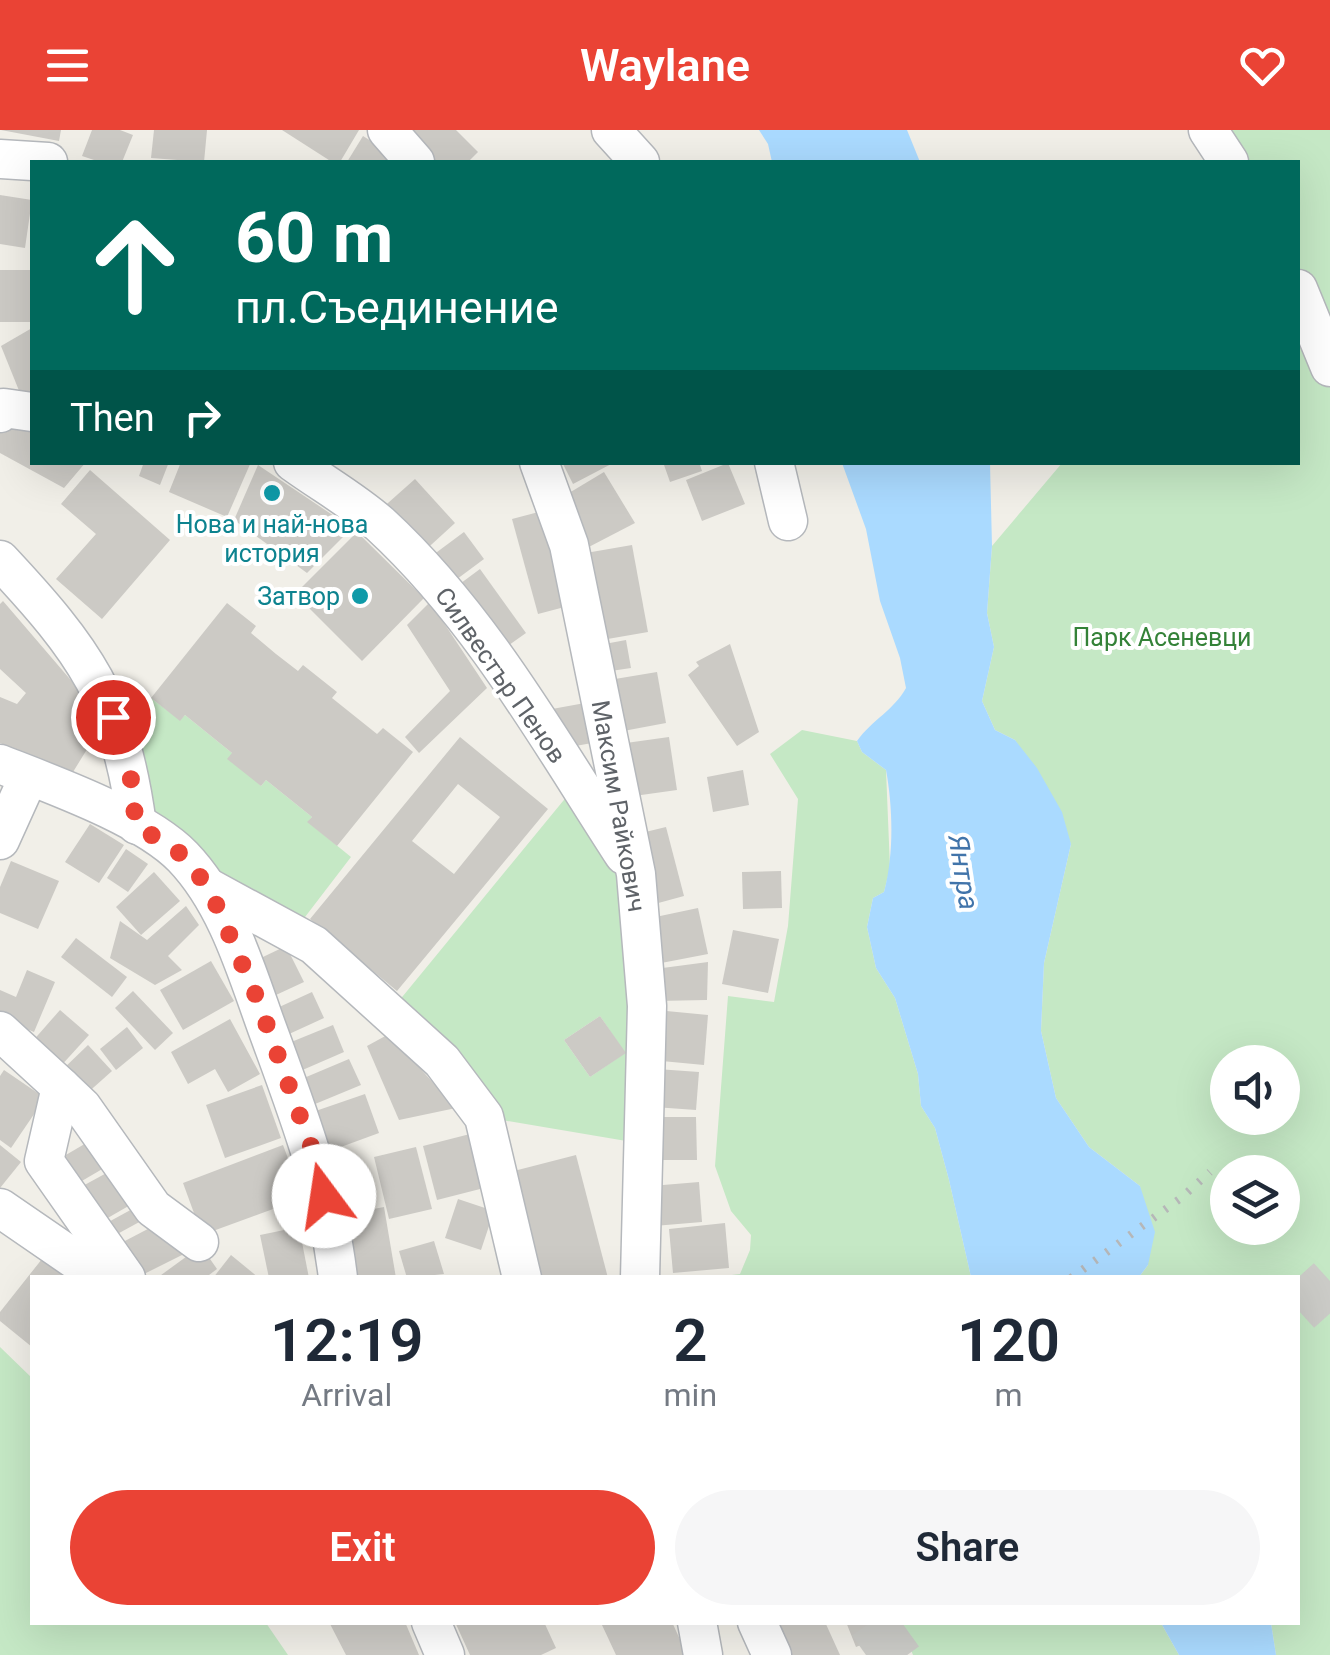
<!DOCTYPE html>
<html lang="en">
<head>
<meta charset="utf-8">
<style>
  :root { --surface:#fff; --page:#f6f6f7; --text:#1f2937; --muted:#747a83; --accent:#ea4335 }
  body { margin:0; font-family:Roboto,sans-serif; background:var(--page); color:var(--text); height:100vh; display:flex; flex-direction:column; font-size:38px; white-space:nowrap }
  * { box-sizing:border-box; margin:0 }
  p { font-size:32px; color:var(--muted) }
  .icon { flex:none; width:55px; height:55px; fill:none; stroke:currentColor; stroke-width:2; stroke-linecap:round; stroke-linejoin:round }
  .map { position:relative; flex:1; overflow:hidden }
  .details { position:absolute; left:30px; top:1145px; width:1270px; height:350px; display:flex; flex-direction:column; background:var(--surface); border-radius:0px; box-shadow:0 10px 40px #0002 }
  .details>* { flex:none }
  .hud { position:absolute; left:30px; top:30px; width:1270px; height:305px; border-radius:0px; box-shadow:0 10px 40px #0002; background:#00695c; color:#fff; overflow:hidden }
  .fabs { position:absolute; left:1210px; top:915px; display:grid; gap:20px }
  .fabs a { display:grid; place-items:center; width:90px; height:90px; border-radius:50%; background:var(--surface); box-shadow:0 10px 40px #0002; font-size:50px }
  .pin { position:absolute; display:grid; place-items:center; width:85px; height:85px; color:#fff; margin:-42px; border:5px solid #fff; border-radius:50%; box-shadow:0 2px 10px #0007 }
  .me { position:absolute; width:110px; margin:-55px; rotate:346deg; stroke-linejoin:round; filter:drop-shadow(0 0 8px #0008) }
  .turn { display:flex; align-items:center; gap:35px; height:210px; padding:0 40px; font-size:45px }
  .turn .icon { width:130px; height:130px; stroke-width:2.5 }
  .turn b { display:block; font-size:70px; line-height:85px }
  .then { display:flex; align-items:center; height:95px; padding:0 40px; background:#0003; gap:20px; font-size:38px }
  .eta { display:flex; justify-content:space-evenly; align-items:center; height:170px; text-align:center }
  .eta b { font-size:60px; font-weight:600; line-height:70px }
  .button { display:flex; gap:20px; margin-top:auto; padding:20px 40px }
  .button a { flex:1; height:115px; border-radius:60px; background:var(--accent); color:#fff; font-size:40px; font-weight:600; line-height:115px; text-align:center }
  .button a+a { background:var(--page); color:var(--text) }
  header { display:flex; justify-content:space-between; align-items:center; height:130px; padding:0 40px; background:var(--accent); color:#fff; font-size:45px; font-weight:600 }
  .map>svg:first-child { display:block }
  .green { fill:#c5e8c5; fill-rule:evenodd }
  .water { fill:#aadaff }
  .building { fill:#cccac5; fill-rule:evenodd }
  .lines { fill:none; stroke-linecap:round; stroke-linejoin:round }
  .major-tunnel { stroke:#ccccc8; stroke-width:48; stroke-dasharray:48 24; stroke-linecap:butt }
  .minor-casing { stroke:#b5b8bc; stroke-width:41 }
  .minor { stroke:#fff; stroke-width:38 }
  .rail { stroke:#b6b7b8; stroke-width:8; stroke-dasharray:2.5 12; stroke-linecap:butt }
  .route { stroke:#ea4335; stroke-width:18; stroke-dasharray:0 32.4 }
  .culture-dot { fill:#0f9aa8; stroke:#fff; stroke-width:4 }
  .labels { text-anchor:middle; stroke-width:8; stroke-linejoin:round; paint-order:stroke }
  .culture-label { font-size:25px; fill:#0d838f; stroke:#fff }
  .park-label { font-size:25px; fill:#348238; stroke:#fff }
  .street-label { font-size:25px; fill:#5f6368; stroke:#fff }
  .water-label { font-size:28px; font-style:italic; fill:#4174aa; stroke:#fff }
</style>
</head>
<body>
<header><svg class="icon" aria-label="menu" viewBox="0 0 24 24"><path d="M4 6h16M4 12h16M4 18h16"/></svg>Waylane<svg class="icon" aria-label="heart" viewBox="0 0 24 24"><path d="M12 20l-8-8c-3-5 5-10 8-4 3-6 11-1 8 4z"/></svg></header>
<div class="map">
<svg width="1330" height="1525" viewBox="0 0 1330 1525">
  <rect width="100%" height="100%" fill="#f1efe8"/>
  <g class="green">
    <path d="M1208 0H1330V1525H1276L1271 1493 1298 1492V1148L1139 1147 1148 1135 1140 1056 1089 1017 1056 968 1041 901 1044 833 1071 714 1015 610 995 600 982 571 994 517 987 483 992 416 1062 333 1298 332V32H1229ZM1228 932H1282V988H1228ZM1228 1042H1282V1098H1228Z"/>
    <path d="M151 568 180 590 185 585 232 623 261 656 266 650 312 687 308 692 351 727 292 804 137 695 113 587Z"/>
    <path d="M802 600 857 611 862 622 886 640 890 738 884 762 873 768 867 797 876 838 895 868 918 944 921 976 935 998 949 1050 971 1147H715L740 1144 750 1120 751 1105 731 1081 715 1036 728 866 774 872 788 796 798 669 770 624Z"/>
    <path d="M577 654 636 744 644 1014 484 987 389 883ZM600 886 625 923 590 947 564 910Z"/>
    <path d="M0 1217 32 1248V1492L266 1493 288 1525H0Z"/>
    <path d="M900 1493H1161L1179 1525H913Z"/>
  </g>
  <g class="water">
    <path d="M759 0H907L920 32H772L768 14Z"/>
    <path d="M842 333H990L992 416 987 483 994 517 982 571 995 600 1015 610 1037 638 1062 682 1071 714 1044 833 1041 901 1056 968 1089 1017 1140 1056 1155 1102 1148 1135 1139 1147H971L949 1050 935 998 921 976 918 944 895 868 876 838 867 797 873 768 884 762C894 725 893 678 886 640L862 622 857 611C872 590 894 580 906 558L900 528 880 471 866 399Z"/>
    <path d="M1161 1493H1271L1276 1525H1179Z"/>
  </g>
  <g class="building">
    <path d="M1 0H61L59 11Z"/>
    <path d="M92 0H120L133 5 122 32H100L82 26Z"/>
    <path d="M154 0H207L204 32 151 28Z"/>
    <path d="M282 0H359L340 32H332Z"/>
    <path d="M406 0H456L478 22 468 32H429Z"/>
    <path d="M363 6 393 25 389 32H347Z"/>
    <path d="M0 65 32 70 25 118 0 114Z"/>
    <path d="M0 140H32L30 192H0Z"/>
    <path d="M32 198V273H24L1 216Z"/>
    <path d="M32 294V332H86L64 358 0 323V298Z"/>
    <path d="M144 332H169L160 355 139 346Z"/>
    <path d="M181 332H251L227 387 169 362Z"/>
    <path d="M562 332H615L573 354Z"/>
    <path d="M663 332H699L702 341 670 352Z"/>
    <path d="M728 333 745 374 702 391 686 350Z"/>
    <path d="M258 335 352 398 307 443 234 390Z"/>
    <path d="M90 340 170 410 102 489 56 449 96 404 61 374Z"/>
    <path d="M604 342 635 393 583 420 564 366Z"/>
    <path d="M415 349 455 393 420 425 379 381Z"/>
    <path d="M550 379 576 474 538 484 512 389Z"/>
    <path d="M357 402 424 468 362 531 295 464Z"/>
    <path d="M464 402 484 429 449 455 429 428Z"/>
    <path d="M632 415 648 502 596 511 580 424Z"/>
    <path d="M480 439 526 503 498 523 453 459Z"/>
    <path d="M3 471 105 590 73 642 0 613V567L17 574 26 563 0 539V474Z"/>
    <path d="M430 472 487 558 419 623 405 607 450 561 407 495Z"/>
    <path d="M227 473 256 496 251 503 276 524 298 541 303 535 337 562 332 568 377 604 383 598 413 622 337 716 307 692 312 687 266 650 261 656 227 629 232 623 185 585 180 591 151 568Z"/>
    <path d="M626 510 631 538 604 542 599 515Z"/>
    <path d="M730 514 759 602 737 616 688 545 699 536 696 532Z"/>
    <path d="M657 542 666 593 618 602 609 550Z"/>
    <path d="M596 571 603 611 559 619 552 579Z"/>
    <path d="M460 607 548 679 397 861 310 789ZM458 654 500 687 454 744 412 711Z"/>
    <path d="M669 607 677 660 634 666 626 613Z"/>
    <path d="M743 640 749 675 713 682 707 647Z"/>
    <path d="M90 694 124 715 99 753 65 732Z"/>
    <path d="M666 697 684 766 651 775 633 705Z"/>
    <path d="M126 719 148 734 128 762 107 748Z"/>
    <path d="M11 731 59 751 38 799 0 783V757Z"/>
    <path d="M781 741 782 778 743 779 742 742Z"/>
    <path d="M154 742 180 771 141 805 116 777Z"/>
    <path d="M186 776 199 795 168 826 182 840 155 855 110 828 120 791 147 810Z"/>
    <path d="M698 778 708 824 656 834 646 789Z"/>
    <path d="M733 800 779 809 768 863 722 854Z"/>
    <path d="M76 808 127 847 112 867 61 827Z"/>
    <path d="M286 816 304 852 263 871 246 835Z"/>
    <path d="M211 831 234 871 183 900 160 860Z"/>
    <path d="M708 832 707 870 656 871 655 839Z"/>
    <path d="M27 840 55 852 34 902 0 888V860L16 867Z"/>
    <path d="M133 861 173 903 155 920 115 878Z"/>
    <path d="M312 862 324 888 276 910 264 884Z"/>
    <path d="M60 880 89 905 59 938 31 913Z"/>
    <path d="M656 880 708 885 704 935 651 930Z"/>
    <path d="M600 886 626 923 590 947 564 910Z"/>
    <path d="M230 889 260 944 228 962 215 939 188 954 171 922Z"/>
    <path d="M333 895 344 922 291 945 279 917Z"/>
    <path d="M127 897 143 918 116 940 100 919Z"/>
    <path d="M389 904 456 978 399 990 367 916Z"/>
    <path d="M88 915 112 941 84 966 61 941Z"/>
    <path d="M349 929 361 955 303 979 292 953Z"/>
    <path d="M657 939 699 942 696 980 654 977Z"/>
    <path d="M4 940 45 968 11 1018 0 1010V946Z"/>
    <path d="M262 955 281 1008 225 1028 206 975Z"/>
    <path d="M365 964 379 1003 319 1025 304 985Z"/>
    <path d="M656 987H696L697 1030H657Z"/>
    <path d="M470 1004 484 1058 437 1070 423 1016Z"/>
    <path d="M88 1012 104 1038 75 1055 59 1029Z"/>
    <path d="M0 1015 21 1032 0 1058Z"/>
    <path d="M283 1015 303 1068 202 1105 183 1053Z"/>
    <path d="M416 1017 432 1079 389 1089 374 1027Z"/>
    <path d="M576 1025 608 1148H538L510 1042Z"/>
    <path d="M354 1029 368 1070 333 1081 320 1039Z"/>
    <path d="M112 1040 132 1074 99 1093 79 1058Z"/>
    <path d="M699 1052 702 1092 654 1096 651 1056Z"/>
    <path d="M458 1069 494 1081 481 1120 445 1108Z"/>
    <path d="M136 1077 143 1090 110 1108 103 1095Z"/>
    <path d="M384 1077 396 1148H348L336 1086Z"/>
    <path d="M167 1089 184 1124 138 1147 121 1113Z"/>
    <path d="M725 1093 729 1138 673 1143 669 1099Z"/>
    <path d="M299 1097 309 1148H269L260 1105Z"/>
    <path d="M434 1111 444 1144 407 1148 399 1121Z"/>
    <path d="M201 1116 217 1139 205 1148H157Z"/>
    <path d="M231 1125 259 1148H213Z"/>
    <path d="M42 1129 66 1148H32V1217L0 1191V1182Z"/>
    <path d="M329 1492H405L419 1525H346Z"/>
    <path d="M455 1492H544L556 1518 541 1525H470Z"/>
    <path d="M607 1492H672L687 1525H616L602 1495Z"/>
    <path d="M764 1492H825L840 1525H780Z"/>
    <path d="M846 1492H890L894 1501 856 1517Z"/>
  </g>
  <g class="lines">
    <g class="major-tunnel">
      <path d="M1298 1180 1330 1151"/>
      <path d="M866 1525 912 1492"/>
    </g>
    <g class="minor-casing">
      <g id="minor">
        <path d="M387 0 415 32"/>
        <path d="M611 0 640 32"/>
        <path d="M1208 0 1229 32"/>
        <path d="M0 29 48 32"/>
        <path d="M1298 159 1330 237"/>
        <path d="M0 283 4 278 32 282"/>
        <path d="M293 332C322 353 354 371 380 394 481 487 550 611 624 725"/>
        <path d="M539 332 569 415 636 744 647 876 640 1148"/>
        <path d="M774 332 788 391"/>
        <path d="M0 430C85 521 120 569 137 695"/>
        <path d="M0 634C53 655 144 687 183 727 227 773 246 840 267 898 297 980 328 1060 338 1148"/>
        <path d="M0 710 29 646"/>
        <path d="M209 758 314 815 442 931 484 987 522 1148"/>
        <path d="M0 901 61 957 44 1031 126 1148"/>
        <path d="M61 957 82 977 153 1078 199 1112"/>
        <path d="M0 1078 102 1148"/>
        <path d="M431 1492 445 1525"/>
        <path d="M697 1492 703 1525"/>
        <path d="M757 1492 772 1525"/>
      </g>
    </g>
    <use href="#minor" class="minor"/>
    <path class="rail" d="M1071 1148 1181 1068 1210 1042"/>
  </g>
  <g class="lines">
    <path class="route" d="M113 587 130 641 136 695 181 724 209 758 257 868 316 1030 324 1066"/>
  </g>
  <g class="culture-dot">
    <circle cx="272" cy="363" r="10"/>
    <circle cx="360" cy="466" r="10"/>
  </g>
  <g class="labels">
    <g class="culture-label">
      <text x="272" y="403">Нова и най-нова<tspan x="272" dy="29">история</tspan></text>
      <text x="340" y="475" text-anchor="end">Затвор</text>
    </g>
    <g class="park-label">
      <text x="1162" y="516">Парк Асеневци</text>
    </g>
    <g class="street-label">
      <text transform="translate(501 545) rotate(55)" y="9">Силвестър Пенов</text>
      <text transform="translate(619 676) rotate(80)" y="9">Максим Райкович</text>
    </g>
    <g class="water-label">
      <text transform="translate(964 742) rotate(81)" y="10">Янтра</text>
    </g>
  </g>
</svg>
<div class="fabs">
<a><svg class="icon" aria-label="sound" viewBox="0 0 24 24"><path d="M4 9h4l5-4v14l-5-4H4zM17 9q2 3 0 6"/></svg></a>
<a><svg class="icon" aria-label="layers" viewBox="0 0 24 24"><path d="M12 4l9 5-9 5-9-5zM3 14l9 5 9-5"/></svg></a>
</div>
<div class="pin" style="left:113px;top:587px;background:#d93025"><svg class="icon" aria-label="arrive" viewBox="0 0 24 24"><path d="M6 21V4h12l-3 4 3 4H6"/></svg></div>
<svg class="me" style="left:324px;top:1066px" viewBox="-20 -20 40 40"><circle r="19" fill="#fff"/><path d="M0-13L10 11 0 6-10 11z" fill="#ea4335"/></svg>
<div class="hud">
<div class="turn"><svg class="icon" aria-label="ahead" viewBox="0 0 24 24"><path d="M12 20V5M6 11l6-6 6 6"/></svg><div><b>60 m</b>пл.Съединение</div></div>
<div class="then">Then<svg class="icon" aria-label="right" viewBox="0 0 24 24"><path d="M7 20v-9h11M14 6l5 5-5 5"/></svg></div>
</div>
<section class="details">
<div class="eta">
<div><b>12:19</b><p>Arrival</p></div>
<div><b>2</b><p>min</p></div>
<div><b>120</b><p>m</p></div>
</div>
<div class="button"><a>Exit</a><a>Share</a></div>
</section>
</div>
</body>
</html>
